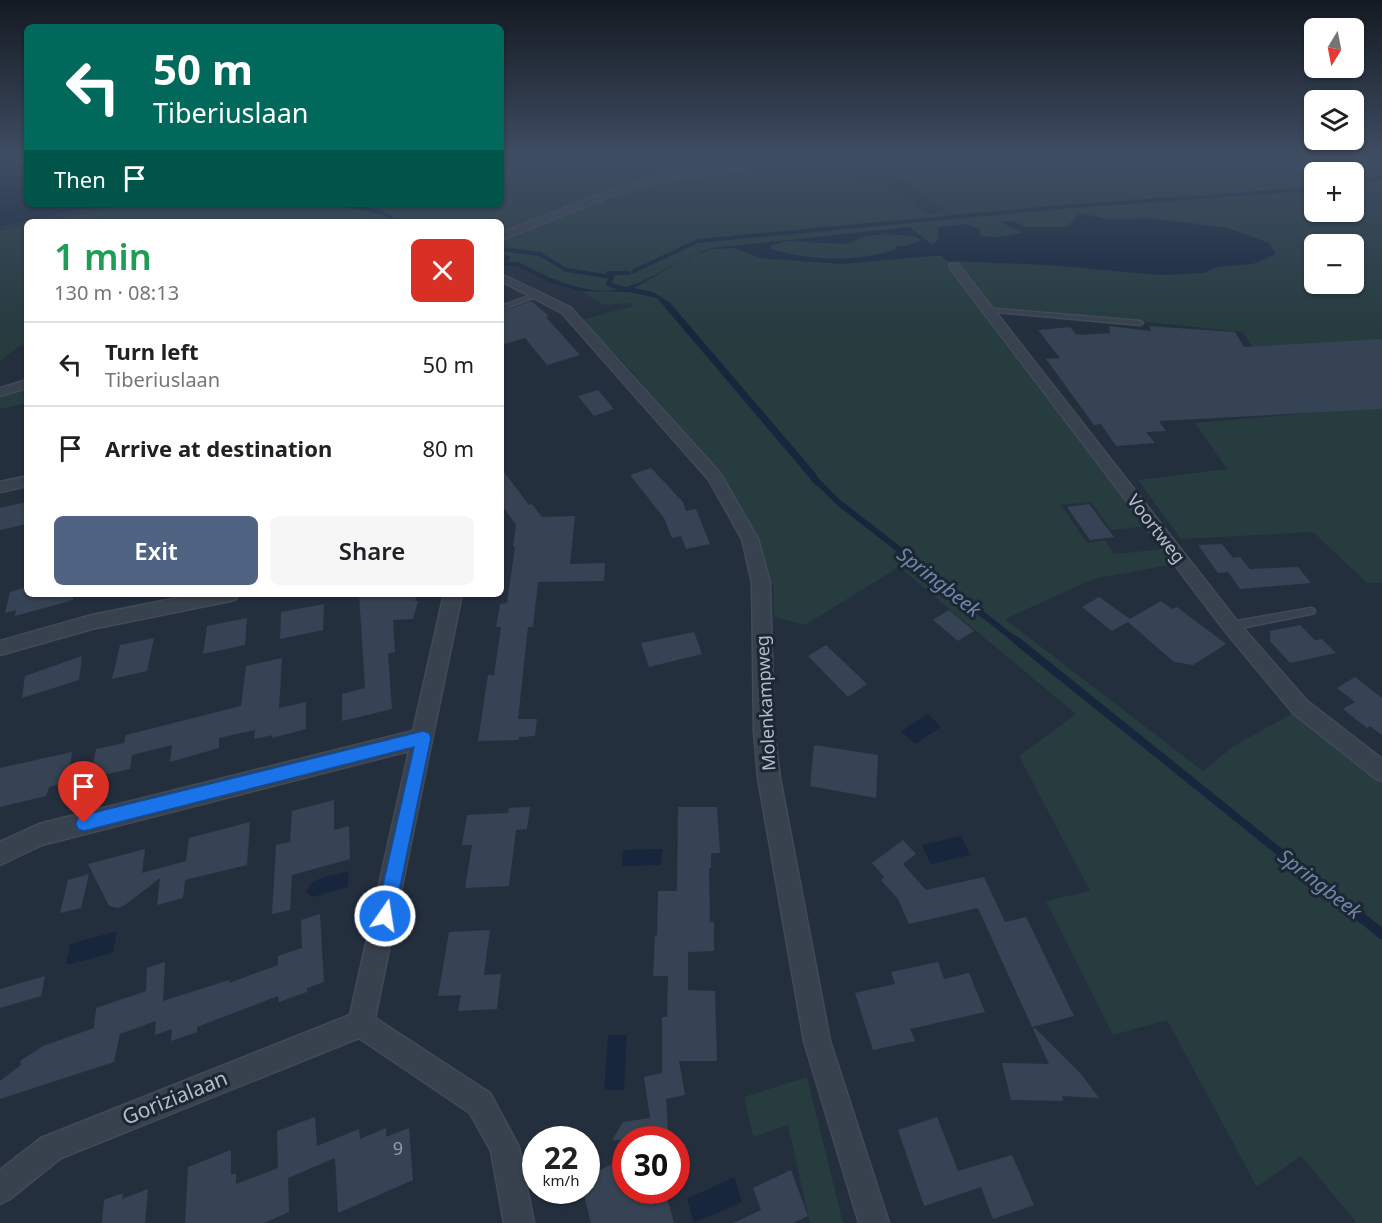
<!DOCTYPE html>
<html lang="en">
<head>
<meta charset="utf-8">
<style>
  :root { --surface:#fff; --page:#f6f6f6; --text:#202124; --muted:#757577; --line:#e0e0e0; --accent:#506383 }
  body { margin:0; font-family:"Noto Sans",sans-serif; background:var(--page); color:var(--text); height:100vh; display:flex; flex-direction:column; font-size:22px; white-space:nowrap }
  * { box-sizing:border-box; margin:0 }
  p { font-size:20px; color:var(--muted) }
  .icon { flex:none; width:33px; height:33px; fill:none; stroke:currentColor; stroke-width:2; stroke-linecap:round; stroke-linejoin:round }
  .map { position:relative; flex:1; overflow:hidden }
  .sheet { position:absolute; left:24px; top:219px; width:480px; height:378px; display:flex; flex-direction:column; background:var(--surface); border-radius:9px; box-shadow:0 2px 4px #0004 }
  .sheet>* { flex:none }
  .top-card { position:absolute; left:24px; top:24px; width:480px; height:183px; border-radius:9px; box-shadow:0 2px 4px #0004; background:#00695c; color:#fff; overflow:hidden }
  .needle { width:39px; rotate:190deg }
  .controls { position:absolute; left:1304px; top:18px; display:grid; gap:12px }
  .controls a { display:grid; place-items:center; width:60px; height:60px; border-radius:9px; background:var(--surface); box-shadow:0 2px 4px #0004; font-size:30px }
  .speed { position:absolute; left:522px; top:1126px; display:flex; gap:12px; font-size:30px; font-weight:700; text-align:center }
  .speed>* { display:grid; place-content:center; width:78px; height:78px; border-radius:50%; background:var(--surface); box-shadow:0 2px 4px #0004; line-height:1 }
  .speed small { font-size:15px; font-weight:400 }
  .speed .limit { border:9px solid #d22; background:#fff; color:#111 }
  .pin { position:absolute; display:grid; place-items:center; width:51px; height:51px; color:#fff; margin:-62px -26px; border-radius:50% 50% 50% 0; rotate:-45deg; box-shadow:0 0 6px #0007 }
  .pin .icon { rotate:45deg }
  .me { position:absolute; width:66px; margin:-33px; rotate:13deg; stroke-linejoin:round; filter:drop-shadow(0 0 4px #0008) }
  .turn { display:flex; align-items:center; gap:21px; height:126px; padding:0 30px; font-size:27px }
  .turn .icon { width:78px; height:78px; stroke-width:2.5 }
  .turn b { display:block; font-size:42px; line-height:51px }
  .then { display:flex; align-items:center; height:57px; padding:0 30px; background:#0003; gap:12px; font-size:22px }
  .round { display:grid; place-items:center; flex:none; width:63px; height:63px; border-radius:9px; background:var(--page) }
  .summary { display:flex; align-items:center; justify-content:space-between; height:102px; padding:0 30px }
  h1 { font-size:36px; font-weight:600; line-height:45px; color:#1e9e55 }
  .button { display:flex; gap:12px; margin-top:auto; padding:12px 30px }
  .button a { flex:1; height:69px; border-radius:9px; background:var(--accent); color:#fff; font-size:24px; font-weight:600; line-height:69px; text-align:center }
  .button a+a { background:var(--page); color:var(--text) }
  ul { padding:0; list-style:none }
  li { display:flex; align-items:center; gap:18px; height:84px; padding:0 30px; border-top:2px solid var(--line) }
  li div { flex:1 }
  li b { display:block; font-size:22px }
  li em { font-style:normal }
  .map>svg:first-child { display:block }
  .green { fill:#263c3f; fill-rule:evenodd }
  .water { fill:#17263c; fill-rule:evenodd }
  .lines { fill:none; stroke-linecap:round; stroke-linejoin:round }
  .stream-far4 { stroke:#17263c; stroke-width:4 }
  .stream-far3 { stroke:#17263c; stroke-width:4.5 }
  .stream-far2 { stroke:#17263c; stroke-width:6 }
  .stream-far1 { stroke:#17263c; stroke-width:8 }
  .stream { stroke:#17263c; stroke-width:10 }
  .building { fill:#364354 }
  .service-casing { stroke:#414a57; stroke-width:3 }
  .minor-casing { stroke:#414a57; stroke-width:3 }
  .service { fill:#38414e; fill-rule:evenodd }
  .minor { fill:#38414e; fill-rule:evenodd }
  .route { fill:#1a73e8; stroke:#114b97; stroke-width:1.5 }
  .labels { text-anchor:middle; stroke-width:6; stroke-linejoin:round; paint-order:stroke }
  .street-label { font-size:18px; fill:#b4bcc9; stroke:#1d2633 }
  .near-number-label { font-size:18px; fill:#929caa }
  .water-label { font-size:20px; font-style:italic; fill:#6d86a8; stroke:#1d2633 }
  .near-street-label { font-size:21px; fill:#b4bcc9; stroke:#1d2633 }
</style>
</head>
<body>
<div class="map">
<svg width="1382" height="1223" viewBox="0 0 1382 1223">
  <rect width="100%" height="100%" fill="#242f3e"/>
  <g class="green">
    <path d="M501 157H788L632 183 501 233V222H41L129 204H501Z"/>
    <path d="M817 157 832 168 862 182 886 183 926 214 946 212 892 172 950 163 942 157H1382V341L1254 349 1243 332 990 306 963 271 1147 526 1111 530 1091 502 1061 505 1087 543 1105 540 1114 554 1165 549 1176 564 1093 579 1005 619 1203 771 1234 746 1295 712 1382 779V928L1377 933 1382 937V1223H1357L1301 1156 1257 1187 1167 1020 1113 1035 1046 901 1090 891 1019 756 1076 714 899 567 805 625 774 617 773 586 764 561 720 474 626 365 581 320 633 306 632 303 603 305 576 287 550 278 519 262 501 261V241L629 190 665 181ZM1314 172H1353V212H1314ZM1314 244H1353V284H1314ZM660 301 670 303 816 474V486Z"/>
    <path d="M27 225V346H19L0 361V231Z"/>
    <path d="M27 387V403L0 409V396Z"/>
    <path d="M1382 407V583H1367L1313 532 1181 539 1138 480 1227 469 1195 423Z"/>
    <path d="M807 1077 843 1223H810L788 1125 753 1137 744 1097Z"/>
  </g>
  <g class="water">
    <path d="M0 157H27V204H105L0 226Z"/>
    <path d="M1080 213 1109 219 1148 218 1228 228 1269 243 1276 254 1253 264 1218 267 1203 273 1160 275 1047 265 947 261 941 256H933L842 264 760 258 735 248 713 249 690 256 634 288 653 292 670 303 816 474 821 486H817L657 298 629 292 579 291 545 281 550 278C572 287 605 296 628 287 658 276 682 257 712 248L909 227 933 245 939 238 937 227 966 224 981 230 979 234C991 240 1010 236 1022 232L998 221 1015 222 1025 227H1067ZM886 234 913 236 922 240 907 246H896L895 250C855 262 811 261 771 249L770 246 786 241 846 244 866 236Z"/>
    <path d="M928 714 941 727 915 744 901 731Z"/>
    <path d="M961 836 970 855 931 864 922 845Z"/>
    <path d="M662 849 661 865 622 866 623 850Z"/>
    <path d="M349 871 348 887 312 897 307 893C308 877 335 875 349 871Z"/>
    <path d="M117 931 113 953 66 965 70 944Z"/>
    <path d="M608 1035H627L624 1090H604Z"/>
    <path d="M734 1177 742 1202 694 1223 687 1199Z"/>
  </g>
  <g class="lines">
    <g class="stream-far4">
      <path d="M1353 184 1382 177"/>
      <path d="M343 204 383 213 391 218"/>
      <path d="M501 249 540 254 566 270 612 277 609 282"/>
      <path d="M501 256 508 258 504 264"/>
      <path d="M501 264H517L554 282"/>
      <path d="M634 271 698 241 1072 206 1314 189"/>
      <path d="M608 273H629"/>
    </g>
    <g class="stream-far3">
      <path d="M550 280 554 282"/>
      <path d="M610 280 608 284 627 290 632 287"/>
    </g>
    <path class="stream-far2" d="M815 479 838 502 1018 642"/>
    <path class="stream-far1" d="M1016 640 1337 898"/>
    <path class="stream" d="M1335 896 1382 934"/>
  </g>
  <g class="building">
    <path d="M531 301 549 316 546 317 580 355 547 365 525 338 501 345V312Z"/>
    <path d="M1109 326 1151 331 1149 326 1235 332 1244 347 1382 339V409L1159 421 1166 431 1146 432 1155 443 1116 446 1101 424 1094 425 1046 359 1060 358 1038 330 1070 327 1076 334 1081 335 1110 333Z"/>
    <path d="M598 390 614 409 594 416 578 396Z"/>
    <path d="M501 468 529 505 532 504 542 517 575 516 570 564 605 563 604 581 538 582 533 627H528L518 719H537L535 736 519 737V740L478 741 488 675H494L501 627H496L500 604 507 603 515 547H513L516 525 501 504Z"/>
    <path d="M651 468 683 502 686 511 696 509 710 544 686 549 681 536 672 538 664 518 630 475Z"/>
    <path d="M27 502V524L0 530V508Z"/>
    <path d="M1089 504 1114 537 1090 540 1067 507Z"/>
    <path d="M1222 544 1233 558 1240 557 1250 569 1298 567 1311 583 1240 589 1228 572 1218 573 1198 545Z"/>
    <path d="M27 587V594H73V600L15 616 16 610 5 613 10 592Z"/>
    <path d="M359 594H417L415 601H418L413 619 393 620 395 652 388 654 392 709 342 721V694L365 688Z"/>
    <path d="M1099 597 1130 619 1161 601 1172 609 1177 607 1226 644 1193 665 1174 662 1128 622 1112 631 1082 607Z"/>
    <path d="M324 604 323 630 280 639 281 612Z"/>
    <path d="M949 610 974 631 958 641 933 620Z"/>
    <path d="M247 618 245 645 203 654 207 626Z"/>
    <path d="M1300 625 1315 640 1322 639 1336 653 1290 663 1270 641V631Z"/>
    <path d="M694 632 702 654 649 667 641 643Z"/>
    <path d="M154 638 147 671 112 679 120 645Z"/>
    <path d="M826 645 867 684 848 697 808 656Z"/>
    <path d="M82 656 79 680 22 698 25 676Z"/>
    <path d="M282 658 279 708 306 702V729L272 738 273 735 254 739 255 730 219 738V748L170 762 172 745 132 755 130 769 90 778 96 749 124 743 126 735 241 706 246 666Z"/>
    <path d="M1355 677 1382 698V735L1370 726 1367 728 1343 709 1355 702 1337 688Z"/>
    <path d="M814 745 878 755 876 798 810 786Z"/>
    <path d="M72 752 68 782 49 787 46 796 0 807V768Z"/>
    <path d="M334 800V830L349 826 350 859 292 875 290 910 272 914 276 845 290 842 292 811Z"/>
    <path d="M530 807 527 829 516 830 509 886 465 888 472 845H462L467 815 508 813 509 808Z"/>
    <path d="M678 807H717L720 853H711V868H709L710 922H714V951L688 952V990L715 991 717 1061H679L685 1095 666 1099 668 1130 666 1140H612L623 1122 650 1118 644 1077 662 1073V1017H667L668 976H653L655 936 657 935 658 891H677Z"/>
    <path d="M250 822 247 865 185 880 183 898 157 905 160 878 125 905 118 908 109 906 88 864 145 849 142 873 186 861 189 838Z"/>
    <path d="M903 840 916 854 903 864 926 890 984 877 1005 922 1026 917 1074 1016 1032 1027 978 908 909 924 898 899 881 880 884 877 872 863Z"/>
    <path d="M89 874 81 908 60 913 68 880Z"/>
    <path d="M320 914 324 982 307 988V992L279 1002 278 996 197 1027V1032L171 1041 172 1029 155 1035 156 1021 120 1034 114 1062 0 1099V1081L21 1065 20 1061 43 1046 94 1028 96 1008 146 991 147 968 165 962 163 1001 229 980V983L278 965V956L302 948 301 920Z"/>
    <path d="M490 930 484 975 501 974 497 1009 458 1011 461 995 438 996 449 932Z"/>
    <path d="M938 962 944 979 969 973 985 1012 910 1029 915 1041 873 1050 855 993 895 984 891 972Z"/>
    <path d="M45 976 41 996 0 1008V989Z"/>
    <path d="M1035 1028 1081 1074 1099 1098 1062 1096 1063 1101 1011 1100 1002 1063 1049 1064 1033 1029Z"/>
    <path d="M315 1117 317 1146 359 1129 360 1139 386 1128V1137L409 1128 413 1180 338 1213 335 1158 288 1178 289 1212 264 1223H185L188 1167 231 1150V1175L236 1173V1184L278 1168 277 1131Z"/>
    <path d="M937 1117 958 1171 1012 1155 1034 1205 993 1219 981 1187 924 1206 898 1130Z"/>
    <path d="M626 1158V1191H665L674 1223H591L583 1191H586V1176Z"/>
    <path d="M791 1170 808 1216 793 1223H733L761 1210 753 1188Z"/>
    <path d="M148 1189 145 1223H102L104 1200 123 1193 122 1199Z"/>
  </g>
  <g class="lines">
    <g class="service-casing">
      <g id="service">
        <path d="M535 294 540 295 501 310V306Z"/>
        <path d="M988 308 1140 321 1143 323 1140 325 986 311V309Z"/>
        <path d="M1311 608 1314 609 1315 611 1314 613 1311 614 1231 630 1228 629 1226 626 1228 623 1231 622Z"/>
      </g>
    </g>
    <g class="minor-casing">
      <g id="minor">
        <path d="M792 157H812L656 183 622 192 501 240V233L616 188 652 178Z"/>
        <path d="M950 264H958L1237 621 1307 701 1382 759V781L1375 778 1293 713 1225 631 950 268Z"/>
        <path d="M501 274 570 307 720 473 758 539 770 583 774 731 780 778 830 1041 889 1223H859L804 1041 758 778 754 731 752 583 742 539 709 480 562 313 501 281Z"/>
        <path d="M27 380V388L0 396V388Z"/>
        <path d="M27 476V486L0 492V482Z"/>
        <path d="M197 594H239L236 599 230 601 92 629 0 655V641L92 615Z"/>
        <path d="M444 594H462L375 1018 490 1093 519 1147 534 1223H504L491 1151 470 1113 359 1038 61 1158 10 1199 0 1204V1170L41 1138 350 1015 409 751 42 845 0 865V842L39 824 413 731Z"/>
      </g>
    </g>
    <use href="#service" class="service"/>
    <use href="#minor" class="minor"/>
  </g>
  <linearGradient id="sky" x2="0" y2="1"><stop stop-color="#141a22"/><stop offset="0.48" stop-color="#3f4d63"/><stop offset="1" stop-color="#3f4d63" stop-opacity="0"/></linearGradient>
  <rect width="1382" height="328" fill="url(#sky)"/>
  <path class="route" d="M423 731 429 733 431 738 394 916 391 922 385 925 378 922 376 916 414 747 84 831 78 829 76 823 78 818 84 815Z"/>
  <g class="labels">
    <g class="street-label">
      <text transform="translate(1156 529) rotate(52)" y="6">Voortweg</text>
      <text transform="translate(766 703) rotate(-93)" y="6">Molenkampweg</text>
    </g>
    <g class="near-number-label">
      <text x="398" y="1155">9</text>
    </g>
    <g class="water-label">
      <text transform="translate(939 582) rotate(38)" y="7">Springbeek</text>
      <text transform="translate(1320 884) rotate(38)" y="7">Springbeek</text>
    </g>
    <g class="near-street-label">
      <text transform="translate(175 1098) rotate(-22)" y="7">Gorizialaan</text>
    </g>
  </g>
</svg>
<div class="controls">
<a><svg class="needle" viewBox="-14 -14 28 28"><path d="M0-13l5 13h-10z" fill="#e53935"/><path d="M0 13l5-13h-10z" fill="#757577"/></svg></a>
<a><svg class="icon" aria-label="layers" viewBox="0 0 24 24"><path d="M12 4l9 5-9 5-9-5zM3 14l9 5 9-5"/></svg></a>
<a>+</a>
<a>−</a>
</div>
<div class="speed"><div>22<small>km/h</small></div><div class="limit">30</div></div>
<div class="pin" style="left:84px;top:823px;background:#d93025"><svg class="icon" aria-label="arrive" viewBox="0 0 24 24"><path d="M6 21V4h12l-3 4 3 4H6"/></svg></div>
<svg class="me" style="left:385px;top:916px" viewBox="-20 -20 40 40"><circle r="17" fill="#1a73e8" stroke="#fff" stroke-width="3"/><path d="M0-11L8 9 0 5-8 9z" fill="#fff"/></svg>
<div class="top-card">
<div class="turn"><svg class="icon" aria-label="left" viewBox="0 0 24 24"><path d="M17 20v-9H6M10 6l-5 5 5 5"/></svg><div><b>50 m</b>Tiberiuslaan</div></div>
<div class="then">Then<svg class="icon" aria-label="arrive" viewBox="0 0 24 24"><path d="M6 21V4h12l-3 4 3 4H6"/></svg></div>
</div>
<section class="sheet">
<div class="summary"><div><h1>1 min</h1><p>130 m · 08:13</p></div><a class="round" style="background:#d93025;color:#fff"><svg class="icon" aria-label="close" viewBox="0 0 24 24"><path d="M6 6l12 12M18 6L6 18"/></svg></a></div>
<ul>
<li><svg class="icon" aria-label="left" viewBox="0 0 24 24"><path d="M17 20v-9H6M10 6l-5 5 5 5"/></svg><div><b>Turn left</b><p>Tiberiuslaan</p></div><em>50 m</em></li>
<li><svg class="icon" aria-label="arrive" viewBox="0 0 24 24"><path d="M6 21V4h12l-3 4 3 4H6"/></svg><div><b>Arrive at destination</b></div><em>80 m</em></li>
</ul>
<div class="button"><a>Exit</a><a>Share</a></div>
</section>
</div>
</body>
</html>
